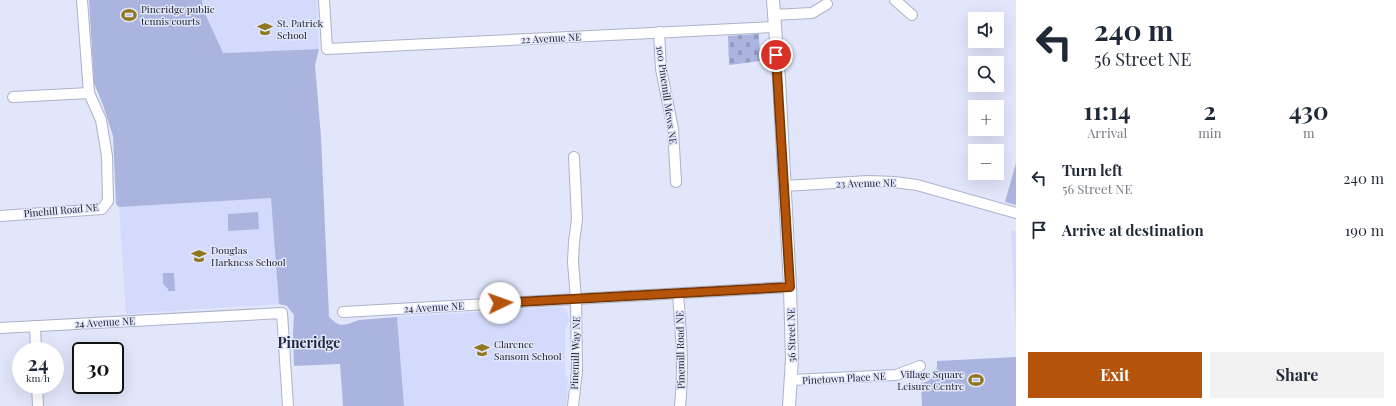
<!DOCTYPE html>
<html lang="en">
<head>
<meta charset="utf-8">
<style>
  :root { --surface:#fff; --page:#f2f2f3; --text:#1f2937; --muted:#747a83; --accent:#b45309 }
  body { margin:0; font-family:"Playfair Display",serif; background:var(--page); color:var(--text); height:100vh; display:flex; flex-direction:column; font-size:15px; white-space:nowrap }
  * { box-sizing:border-box; margin:0 }
  p { font-size:13px; color:var(--muted) }
  .icon { flex:none; width:22px; height:22px; fill:none; stroke:currentColor; stroke-width:2; stroke-linecap:round; stroke-linejoin:round }
  .map { position:relative; flex:1; overflow:hidden }
  .details { display:flex; flex-direction:column; background:var(--surface); width:380px }
  .details>* { flex:none }
  .banner { background:#fff; color:var(--text); overflow:hidden }
  .tools { position:absolute; left:968px; top:12px; display:grid; gap:8px }
  .tools a { display:grid; place-items:center; width:36px; height:36px; border-radius:0px; background:var(--surface); box-shadow:0 4px 16px #0002; font-size:20px }
  .speed { position:absolute; left:12px; top:342px; display:flex; gap:8px; font-size:20px; font-weight:700; text-align:center }
  .speed>* { display:grid; place-content:center; width:52px; height:52px; border-radius:50%; background:var(--surface); box-shadow:0 4px 16px #0002; line-height:1 }
  .speed small { font-size:10px; font-weight:400 }
  .speed .limit { border:2px solid #111; border-radius:6px; background:#fff; color:#111 }
  .pin { position:absolute; display:grid; place-items:center; width:34px; height:34px; color:#fff; margin:-17px; border:2px solid #fff; border-radius:50%; box-shadow:0 1px 4px #0007 }
  .me { position:absolute; width:44px; margin:-22px; rotate:87deg; stroke-linejoin:round; filter:drop-shadow(0 0 3px #0008) }
  .turn { display:flex; align-items:center; gap:14px; height:84px; padding:0 12px; font-size:18px }
  .turn .icon { width:52px; height:52px; stroke-width:2.5 }
  .turn b { display:block; font-size:28px; line-height:34px }
  .eta { display:flex; justify-content:space-evenly; align-items:center; height:68px; text-align:center }
  .eta b { font-size:24px; font-weight:700; line-height:28px }
  .cta { display:flex; gap:8px; margin-top:auto; padding:8px 12px }
  .cta a { flex:1; height:46px; border-radius:0px; background:var(--accent); color:#fff; font-size:16px; font-weight:700; line-height:46px; text-align:center }
  .cta a+a { background:var(--page); color:var(--text) }
  ul { padding:0; list-style:none }
  li { display:flex; align-items:center; gap:12px; height:52px; padding:0 12px }
  li div { flex:1 }
  li b { display:block; font-size:15px }
  li em { font-style:normal }
  main { display:flex; flex:1; min-height:0 }
  .map>svg:first-child { display:block }
  .built { fill:#d3dafb }
  .cemetery { fill:url(#cemetery-stones) }
  .park { fill:#abb4de }
  .lines { fill:none; stroke-linecap:round; stroke-linejoin:round }
  .minor-casing { stroke:#acb2ca; stroke-width:12 }
  .tertiary-casing { stroke:#acb2ca; stroke-width:14 }
  .minor { stroke:#fff; stroke-width:10 }
  .tertiary { stroke:#fff; stroke-width:12 }
  .route-casing { stroke:#753606; stroke-width:10 }
  .route { stroke:#b45309; stroke-width:7 }
  .labels { text-anchor:middle; stroke-width:3; stroke-linejoin:round; paint-order:stroke }
  .poi-label { font-size:10px; fill:#1d1f28; stroke:#e1e6fb; text-anchor:start }
  .street-label { font-size:10px; fill:#1d1f28; stroke:#e1e6fb }
  .district-label { font-size:14px; font-weight:bold; fill:#25283c; stroke:#e1e6fb }
</style>
</head>
<body>
<main>
<div class="map">
<svg width="1016" height="406" viewBox="0 0 1016 406">
  <defs>
    <pattern id="cemetery-stones" width="16" height="16" patternUnits="userSpaceOnUse"><rect width="16" height="16" fill="#abb4de"/><path d="M2 7V4a2 2 0 0 1 4 0v3zM10 15v-3a2 2 0 0 1 4 0v3z" fill="#939abe"/></pattern>
  </defs>
  <rect width="100%" height="100%" fill="#e1e6fb"/>
  <g class="built">
    <path d="M202 0H317L319 49 223 53 203 9Z"/>
    <path d="M272 198 279 304 126 314 119 207Z"/>
    <path d="M1011 230 1016 231V333Z"/>
    <path d="M561 307 566 310 570 321 565 328V373L568 380 566 406H404L397 317Z"/>
  </g>
  <path class="cemetery" d="M759 34 760 61 729 65 728 36Z"/>
  <g class="park">
    <path d="M89 0H202L203 9 223 53 319 49 315 65 321 137 329 317 336 323 341 325 348 324 359 320 397 317 404 406H343L340 364 294 366 293 332 294 315 287 306 279 304 271 198 119 207 116 204 113 136 103 105 94 83Z"/>
    <path d="M1016 163V205L1005 202Z"/>
    <path d="M258 212 259 229 228 231V214Z"/>
    <path d="M163 273H174L175 291H168V289L163 284Z"/>
    <path d="M1016 357V406H922L921 383C932 382 938 372 937 361Z"/>
  </g>
  <g class="lines">
    <g class="minor-casing">
      <g id="minor">
        <path d="M324 0 327 49 774 27"/>
        <path d="M895 0 912 15"/>
        <path d="M773 15 812 13 827 4"/>
        <path d="M659 32 661 69 673 129 676 182"/>
        <path d="M13 97 89 93"/>
        <path d="M784 186 869 181 894 182 917 185 1016 213"/>
        <path d="M0 216 102 209 108 201 107 156 101 120 89 93 82 0"/>
        <path d="M678 294C681 331 684 369 680 406"/>
        <path d="M343 312 790 287"/>
        <path d="M35 326 36 351"/>
        <path d="M0 328 282 313 288 406"/>
        <path d="M791 380 896 375 920 366"/>
        <path d="M37 385 38 406"/>
        <path d="M573 406 577 371 576 299 573 262 574 242 577 219 574 157"/>
      </g>
    </g>
    <g class="tertiary-casing">
      <path id="tertiary" d="M773 0 779 80 790 287 792 359 789 406"/>
    </g>
    <use href="#minor" class="minor"/>
    <use href="#tertiary" class="tertiary"/>
  </g>
  <g class="lines">
    <g class="route-casing">
      <path id="route" d="M500 303 790 287 776 55"/>
    </g>
    <use href="#route" class="route"/>
  </g>
  <defs>
    <g id="stadium-bare" transform="scale(1.2)"><path d="M0-5a6.5 5 0 1 0 0 10a6.5 5 0 1 0 0-10ZM-3.5-1.8h7v3.6h-7Z" fill="#91771d" stroke="#e1e6fb" stroke-width="2.5" paint-order="stroke"/></g>
    <g id="school-bare" transform="scale(1.2)"><path d="M0-5L7-2L0 1L-7-2ZM-4 1L0 2.5L4 1V4Q0 6-4 4Z" fill="#91771d" stroke="#e1e6fb" stroke-width="2.5" paint-order="stroke"/></g>
  </defs>
  <g fill-rule="evenodd">
    <use href="#stadium-bare" x="129" y="15"/>
    <use href="#school-bare" x="265" y="29"/>
    <use href="#school-bare" x="199" y="256"/>
    <use href="#school-bare" x="482" y="350"/>
    <use href="#stadium-bare" x="976" y="380"/>
  </g>
  <g class="labels">
    <g class="poi-label">
      <text x="141" y="13">Pineridge public<tspan x="141" dy="12">tennis courts</tspan></text>
      <text x="277" y="27">St. Patrick<tspan x="277" dy="12">School</tspan></text>
      <text x="211" y="254">Douglas<tspan x="211" dy="12">Harkness School</tspan></text>
      <text x="494" y="348">Clarence<tspan x="494" dy="12">Sansom School</tspan></text>
      <text x="964" y="378" text-anchor="end">Village Square<tspan x="964" dy="12">Leisure Centre</tspan></text>
    </g>
    <g class="street-label">
      <text transform="translate(551 38) rotate(-3)" y="4">22 Avenue NE</text>
      <text transform="translate(667 95) rotate(82)" y="4">100 Pinemill Mews NE</text>
      <text transform="translate(866 183) rotate(-1)" y="4">23 Avenue NE</text>
      <text transform="translate(61 210) rotate(-5)" y="4">Pinehill Road NE</text>
      <text transform="translate(434 307) rotate(-3)" y="4">24 Avenue NE</text>
      <text transform="translate(105 322) rotate(-3)" y="4">24 Avenue NE</text>
      <text transform="translate(791 335) rotate(-91)" y="4">56 Street NE</text>
      <text transform="translate(680 350) rotate(-91)" y="4">Pinemill Road NE</text>
      <text transform="translate(575 353) rotate(-88)" y="4">Pinemill Way NE</text>
      <text transform="translate(844 378) rotate(-3)" y="4">Pinetown Place NE</text>
    </g>
    <g class="district-label">
      <text x="309" y="348">Pineridge</text>
    </g>
  </g>
</svg>
<div class="tools">
<a><svg class="icon" aria-label="sound" viewBox="0 0 24 24"><path d="M4 9h4l5-4v14l-5-4H4zM17 9q2 3 0 6"/></svg></a>
<a><svg class="icon" aria-label="search" viewBox="0 0 24 24"><circle cx="10" cy="10" r="6"/><path d="M15 15l6 6"/></svg></a>
<a>+</a>
<a>−</a>
</div>
<div class="speed"><div>24<small>km/h</small></div><div class="limit">30</div></div>
<div class="pin" style="left:776px;top:55px;background:#d93025"><svg class="icon" aria-label="arrive" viewBox="0 0 24 24"><path d="M6 21V4h12l-3 4 3 4H6"/></svg></div>
<svg class="me" style="left:500px;top:303px" viewBox="-20 -20 40 40"><circle r="19" fill="#fff"/><path d="M0-13L10 11 0 6-10 11z" fill="#b45309"/></svg>
</div>
<section class="details">
<div class="banner">
<div class="turn"><svg class="icon" aria-label="left" viewBox="0 0 24 24"><path d="M17 20v-9H6M10 6l-5 5 5 5"/></svg><div><b>240 m</b>56 Street NE</div></div>
</div>
<div class="eta">
<div><b>11:14</b><p>Arrival</p></div>
<div><b>2</b><p>min</p></div>
<div><b>430</b><p>m</p></div>
</div>
<ul>
<li><svg class="icon" aria-label="left" viewBox="0 0 24 24"><path d="M17 20v-9H6M10 6l-5 5 5 5"/></svg><div><b>Turn left</b><p>56 Street NE</p></div><em>240 m</em></li>
<li><svg class="icon" aria-label="arrive" viewBox="0 0 24 24"><path d="M6 21V4h12l-3 4 3 4H6"/></svg><div><b>Arrive at destination</b></div><em>190 m</em></li>
</ul>
<div class="cta"><a>Exit</a><a>Share</a></div>
</section>
</main>
</body>
</html>
